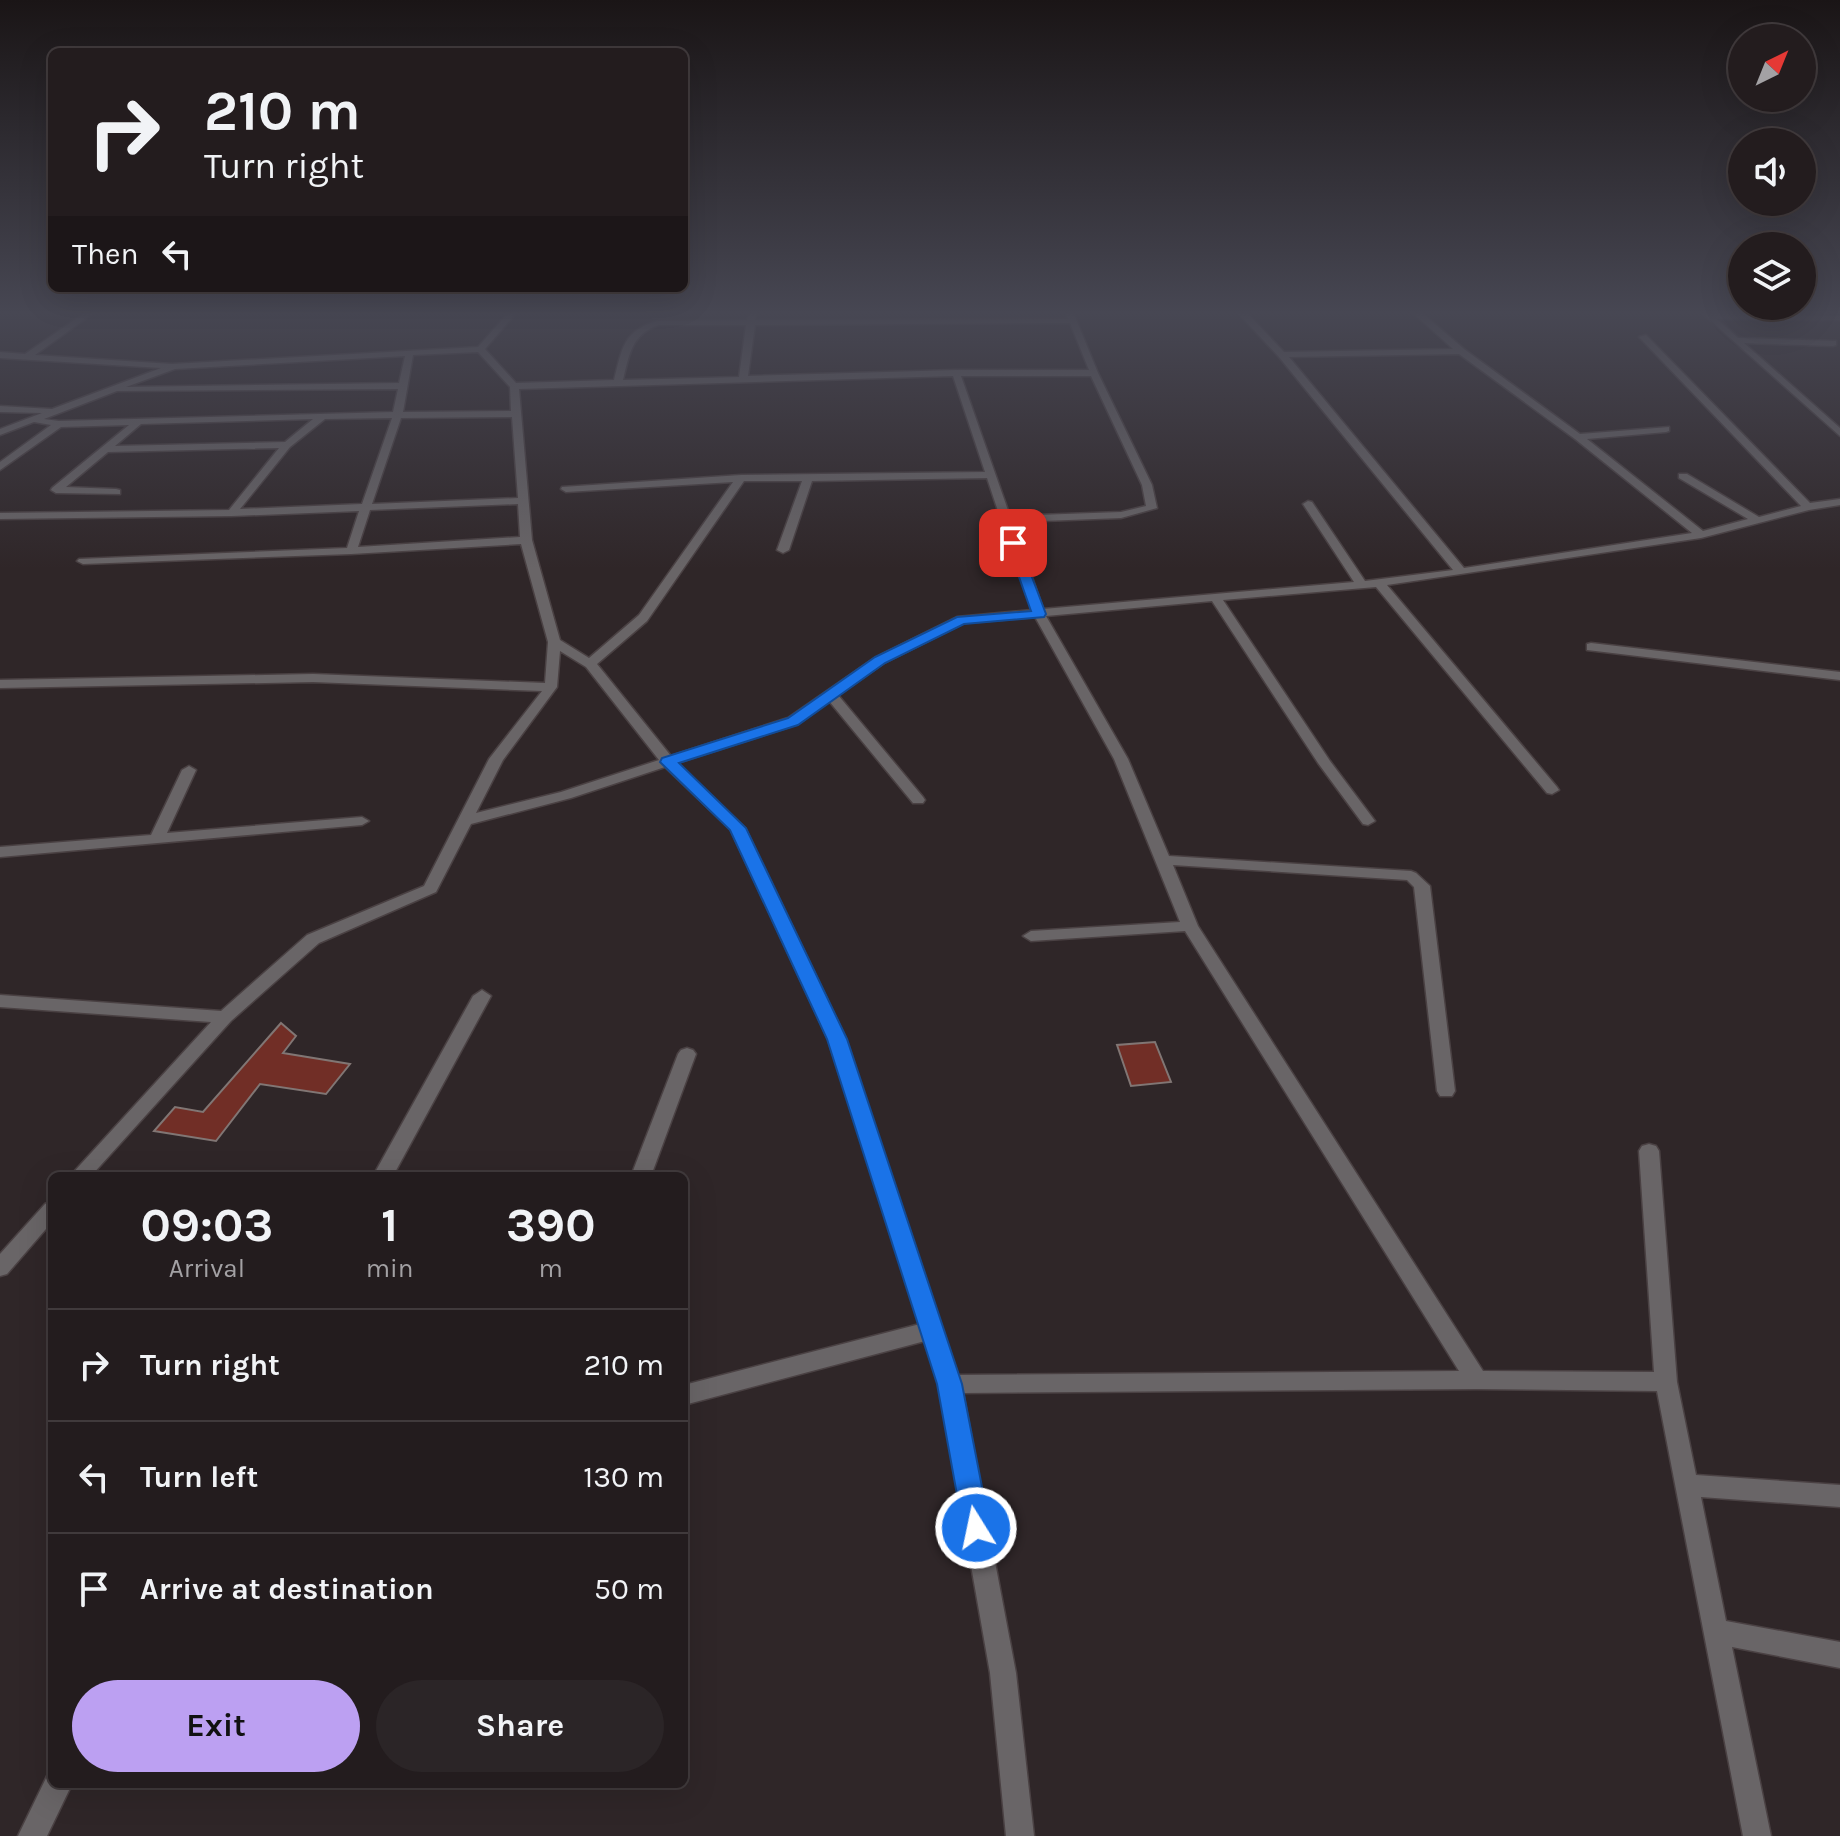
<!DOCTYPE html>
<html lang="en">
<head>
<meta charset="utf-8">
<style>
  :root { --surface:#231c1e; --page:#2b2527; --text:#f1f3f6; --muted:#a3a1a4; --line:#403a3c; --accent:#bca0f2 }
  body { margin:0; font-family:Karla,sans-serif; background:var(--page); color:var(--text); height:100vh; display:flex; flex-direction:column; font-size:30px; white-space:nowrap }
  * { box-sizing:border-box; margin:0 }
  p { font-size:26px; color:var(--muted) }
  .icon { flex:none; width:44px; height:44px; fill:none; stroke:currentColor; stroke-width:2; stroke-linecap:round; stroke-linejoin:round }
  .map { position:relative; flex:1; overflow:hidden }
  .drawer { position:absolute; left:48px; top:1172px; width:640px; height:616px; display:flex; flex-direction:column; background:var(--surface); border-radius:12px; box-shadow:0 8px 32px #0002,0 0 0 2px var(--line) }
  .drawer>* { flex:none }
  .hud { position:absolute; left:48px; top:48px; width:640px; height:244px; border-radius:12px; box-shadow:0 8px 32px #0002,0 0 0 2px var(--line); background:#231c1e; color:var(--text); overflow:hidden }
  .needle { width:52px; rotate:43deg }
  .tools { position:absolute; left:1728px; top:24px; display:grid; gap:16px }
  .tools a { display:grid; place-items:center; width:88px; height:88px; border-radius:50%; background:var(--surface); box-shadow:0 8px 32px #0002,0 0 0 2px var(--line); font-size:40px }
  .pin { position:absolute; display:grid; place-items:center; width:68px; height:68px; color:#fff; margin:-34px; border-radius:16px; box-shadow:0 4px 12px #0006 }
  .me { position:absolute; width:88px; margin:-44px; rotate:350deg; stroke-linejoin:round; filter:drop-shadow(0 0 6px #0008) }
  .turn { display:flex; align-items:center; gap:28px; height:168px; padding:0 24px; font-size:36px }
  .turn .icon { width:104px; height:104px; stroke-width:2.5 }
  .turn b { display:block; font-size:56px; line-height:68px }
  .then { display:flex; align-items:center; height:76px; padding:0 24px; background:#0003; gap:16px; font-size:30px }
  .eta { display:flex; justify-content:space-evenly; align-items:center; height:136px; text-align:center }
  .eta b { font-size:48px; font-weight:700; line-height:56px }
  .primary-button { display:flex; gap:16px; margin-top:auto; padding:16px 24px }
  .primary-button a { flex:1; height:92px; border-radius:48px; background:var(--accent); color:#111; font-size:32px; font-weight:700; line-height:92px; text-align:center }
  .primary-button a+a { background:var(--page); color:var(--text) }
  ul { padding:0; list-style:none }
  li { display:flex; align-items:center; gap:24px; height:112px; padding:0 24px; border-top:2px solid var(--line) }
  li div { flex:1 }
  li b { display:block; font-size:30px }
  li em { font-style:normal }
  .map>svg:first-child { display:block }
  .building { fill:#712e26; stroke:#817674; stroke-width:2 }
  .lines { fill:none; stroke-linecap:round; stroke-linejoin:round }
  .minor-casing { stroke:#4a4143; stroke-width:3 }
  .minor { fill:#696567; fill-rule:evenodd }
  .route { fill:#1a73e8; stroke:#114b97; stroke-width:2 }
</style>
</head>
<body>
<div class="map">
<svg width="1840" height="1836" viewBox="0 0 1840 1836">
  <rect width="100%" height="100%" fill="#2f2628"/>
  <g class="building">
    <path d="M281 1023 296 1036 283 1053 350 1064 326 1094 260 1084 216 1141 154 1131 175 1107 203 1112Z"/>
    <path d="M1155 1042 1171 1082 1131 1086 1117 1045Z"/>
  </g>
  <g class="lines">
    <g class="minor-casing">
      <g id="minor">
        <path d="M86 312H95L35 355 172 364 478 347 509 312H517L485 349 516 383 614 380C622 349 623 330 658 321L747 320 750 312 756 314 755 320 1068 319 1065 312H1073L1098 373 1152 485 1157 508 1121 518 1013 522 1043 609 1354 582 1303 504 1308 501 1312 502 1365 581 1453 570 1279 357 1237 312H1246L1284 352 1453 349 1412 312H1421L1464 349 1580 434 1669 427V431L1666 432 1587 439 1703 531 1748 519 1679 478V474H1687L1759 517 1801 506 1639 337 1646 335 1810 503 1840 499V505L1809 510 1701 538 1387 585 1557 787 1559 790 1552 794 1547 793 1376 587 1223 600 1330 761 1375 821 1368 825 1363 824 1318 763 1212 601 1046 616 1128 759 1169 856 1411 871 1416 873 1430 886 1455 1091 1452 1096H1440L1437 1091 1414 887 1407 880 1173 865 1198 926 1483 1371 1654 1372 1639 1151 1642 1146 1649 1144 1656 1146 1659 1151 1677 1382 1696 1475 1840 1485V1507L1701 1497 1726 1621 1840 1642V1668L1732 1647 1771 1836H1743L1657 1391 1477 1389 963 1393 1016 1673 1034 1836H1006L990 1673 939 1384 925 1341 684 1405V1385L920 1324 828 1039 731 830 665 767 571 798 471 824 436 892 319 943 231 1021 91 1176H70L211 1022 0 1007V995L221 1011 307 935 424 886 489 759 542 691 313 682 0 688V680L313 674 545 683 548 642 521 544 351 554 83 564 77 561 79 559 347 548 359 511 232 516 0 519V513L229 510 279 448 108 452 66 487 116 489 120 490V494L56 493 51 490 52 488 129 425 61 427 0 470V462L51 425 34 422 0 435V429L42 413 0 412V406L52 409 161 368 0 358V352L25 354ZM1070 323 1089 370H956L748 376 755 325ZM659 325H746L739 377 623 380C629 356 631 334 659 325ZM478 352 510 387 511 411 403 412 413 355ZM1459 354 1575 439 1692 533 1464 568 1289 357ZM405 356 399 383 126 387 175 369ZM953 376 985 472 741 475 562 487 561 489 566 492 733 482 639 615 589 658 560 640 532 540 519 389ZM961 376H1091L1142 485 1146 506 1121 512 1010 516ZM398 389 393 412 59 421 44 419 117 391ZM512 417 518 498 372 504 401 418ZM392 418 362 504 240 509 290 447 325 419ZM313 419 285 442 115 446 141 424ZM987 478 1000 517 999 519 1002 522 1032 610 957 617 876 657 788 718 671 756 597 664 647 621 744 481H802L777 550 783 553 789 550 812 481ZM518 504 520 537 358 547 370 510ZM1035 617 1114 759 1180 922 1031 931 1023 936 1031 941 1185 931 1459 1371 958 1375 846 1039 745 828 677 763 798 724 829 701 913 803H923L925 800 923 797 838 695 884 663 964 623ZM560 651 586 667 659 760 561 792 476 813 503 760 557 687Z"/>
        <path d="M1701 312 1840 316V320L1717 319 1738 338 1836 341V345L1833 346 1744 343 1840 428V436Z"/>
        <path d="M1591 643 1840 672V680L1587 650V644Z"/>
        <path d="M189 766 196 770 167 833 362 817 369 821 362 825 0 857V847L151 835 182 770Z"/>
        <path d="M482 990 491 996 393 1176H373L473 996Z"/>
        <path d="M687 1048 693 1050 696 1054 651 1176H631L678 1054 681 1050Z"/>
        <path d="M52 1201V1222L7 1274 0 1276V1254L45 1204Z"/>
        <path d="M52 1773V1784H72L47 1836H18L48 1774Z"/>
      </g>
    </g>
    <use href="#minor" class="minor"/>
  </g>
  <linearGradient id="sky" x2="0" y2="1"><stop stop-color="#1a1516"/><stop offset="0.55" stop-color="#474753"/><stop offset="1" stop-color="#474753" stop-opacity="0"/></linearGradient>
  <rect width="1840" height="569" fill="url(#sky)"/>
  <path class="route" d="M1008 540 1019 543 1046 614 1044 617 964 624 885 663 798 725 679 763 746 828 847 1039 962 1384 990 1528 986 1537 976 1541 967 1537 963 1528 937 1384 827 1039 730 830 660 762 662 758 788 718 875 657 957 617 1031 611 1007 543Z"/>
</svg>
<div class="tools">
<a><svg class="needle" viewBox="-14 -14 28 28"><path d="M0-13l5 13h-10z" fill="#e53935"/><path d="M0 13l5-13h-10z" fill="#a3a1a4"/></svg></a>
<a><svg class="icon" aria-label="sound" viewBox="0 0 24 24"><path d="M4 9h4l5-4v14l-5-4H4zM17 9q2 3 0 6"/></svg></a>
<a><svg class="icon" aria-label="layers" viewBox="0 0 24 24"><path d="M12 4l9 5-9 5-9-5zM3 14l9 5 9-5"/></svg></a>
</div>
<div class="pin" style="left:1013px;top:543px;background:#d93025"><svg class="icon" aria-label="arrive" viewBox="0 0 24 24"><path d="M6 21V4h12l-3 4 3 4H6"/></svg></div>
<svg class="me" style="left:976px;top:1528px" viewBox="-20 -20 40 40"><circle r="17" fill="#1a73e8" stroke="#fff" stroke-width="3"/><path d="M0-11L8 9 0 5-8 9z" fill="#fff"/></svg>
<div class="hud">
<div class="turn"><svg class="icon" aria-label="right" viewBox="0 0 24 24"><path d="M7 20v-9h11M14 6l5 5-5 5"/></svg><div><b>210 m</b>Turn right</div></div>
<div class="then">Then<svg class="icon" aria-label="left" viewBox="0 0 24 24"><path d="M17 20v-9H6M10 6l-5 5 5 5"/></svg></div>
</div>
<section class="drawer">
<div class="eta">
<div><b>09:03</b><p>Arrival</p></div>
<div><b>1</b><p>min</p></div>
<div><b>390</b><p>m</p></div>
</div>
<ul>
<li><svg class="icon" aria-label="right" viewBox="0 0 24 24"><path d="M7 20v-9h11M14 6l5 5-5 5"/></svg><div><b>Turn right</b></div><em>210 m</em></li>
<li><svg class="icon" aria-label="left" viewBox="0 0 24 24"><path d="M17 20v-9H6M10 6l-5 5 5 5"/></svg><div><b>Turn left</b></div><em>130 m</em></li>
<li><svg class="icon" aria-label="arrive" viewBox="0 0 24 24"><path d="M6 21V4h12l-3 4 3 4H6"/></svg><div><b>Arrive at destination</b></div><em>50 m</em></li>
</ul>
<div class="primary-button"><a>Exit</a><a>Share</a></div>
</section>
</div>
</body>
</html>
